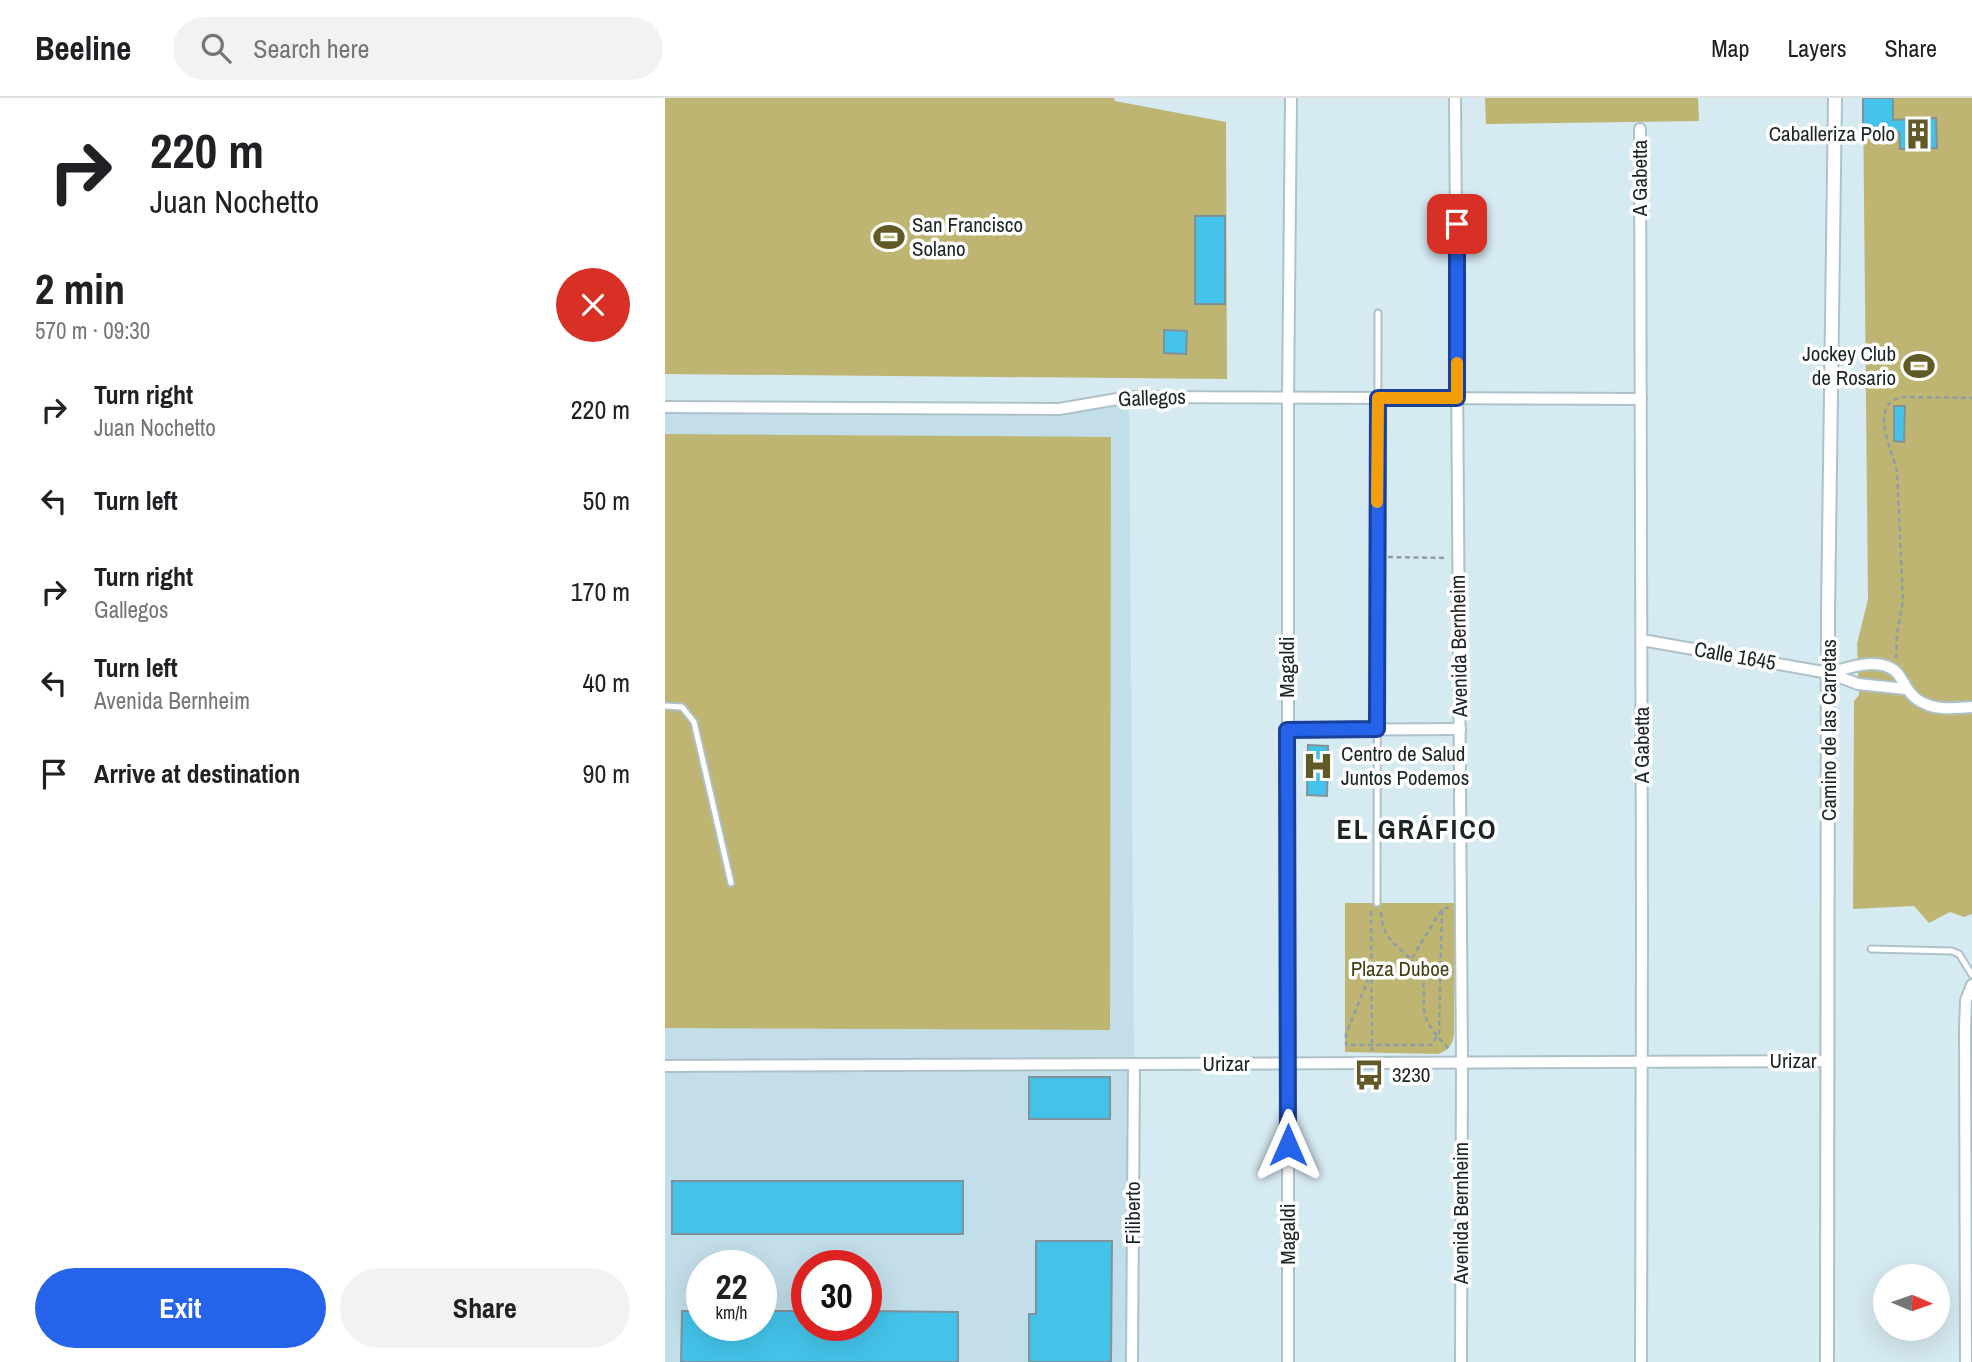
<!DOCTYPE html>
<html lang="en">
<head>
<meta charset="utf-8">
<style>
  :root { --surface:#fff; --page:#f2f2f2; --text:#202124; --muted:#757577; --line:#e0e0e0; --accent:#2563eb }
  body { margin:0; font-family:"Archivo Narrow",sans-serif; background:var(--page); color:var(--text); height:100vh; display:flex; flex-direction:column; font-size:26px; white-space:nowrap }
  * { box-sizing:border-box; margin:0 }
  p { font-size:23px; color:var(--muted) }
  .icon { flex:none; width:38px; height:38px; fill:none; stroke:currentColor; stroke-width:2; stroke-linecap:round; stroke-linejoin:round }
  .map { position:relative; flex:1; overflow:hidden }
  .side { display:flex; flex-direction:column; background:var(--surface); width:665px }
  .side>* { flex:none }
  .banner { background:#fff; color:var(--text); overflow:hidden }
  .needle { width:46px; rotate:92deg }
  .fabs { position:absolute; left:1208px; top:1166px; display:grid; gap:14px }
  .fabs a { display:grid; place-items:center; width:77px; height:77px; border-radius:50%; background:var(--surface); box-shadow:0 7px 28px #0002; font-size:35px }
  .speed { position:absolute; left:21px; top:1152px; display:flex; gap:14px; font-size:35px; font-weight:700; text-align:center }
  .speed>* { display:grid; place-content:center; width:91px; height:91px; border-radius:50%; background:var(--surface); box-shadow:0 7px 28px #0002; line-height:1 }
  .speed small { font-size:18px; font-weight:400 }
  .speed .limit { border:10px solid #d22; background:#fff; color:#111 }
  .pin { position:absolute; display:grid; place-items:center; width:60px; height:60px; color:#fff; margin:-30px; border-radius:14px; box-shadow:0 4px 10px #0006 }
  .me { position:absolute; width:77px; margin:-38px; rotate:0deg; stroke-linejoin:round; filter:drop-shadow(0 0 5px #0008) }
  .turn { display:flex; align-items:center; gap:24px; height:147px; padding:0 35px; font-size:32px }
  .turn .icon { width:91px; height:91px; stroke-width:2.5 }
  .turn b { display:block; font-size:49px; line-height:60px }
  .round { display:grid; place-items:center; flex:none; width:74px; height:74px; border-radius:37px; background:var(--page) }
  .headline { display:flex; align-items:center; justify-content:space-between; height:119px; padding:0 35px }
  h1 { font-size:42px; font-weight:700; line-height:52px }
  .button { display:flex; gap:14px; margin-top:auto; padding:14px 35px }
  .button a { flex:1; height:80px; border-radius:42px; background:var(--accent); color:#fff; font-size:28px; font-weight:700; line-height:80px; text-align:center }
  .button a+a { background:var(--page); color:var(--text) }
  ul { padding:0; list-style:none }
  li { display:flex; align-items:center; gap:21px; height:91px; padding:0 35px }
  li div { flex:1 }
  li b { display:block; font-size:26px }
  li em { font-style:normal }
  header { display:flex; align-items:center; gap:42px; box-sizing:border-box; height:98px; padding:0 35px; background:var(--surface); border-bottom:2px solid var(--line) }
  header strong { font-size:33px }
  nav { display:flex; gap:38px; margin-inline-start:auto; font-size:24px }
  .search { width:490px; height:63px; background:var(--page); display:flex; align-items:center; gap:18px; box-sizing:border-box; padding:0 24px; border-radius:38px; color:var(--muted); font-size:26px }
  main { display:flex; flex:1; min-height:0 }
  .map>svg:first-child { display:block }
  .built { fill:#c2dee9; fill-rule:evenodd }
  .green { fill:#beb573 }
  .building { fill:#44c3ea; stroke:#7f9299; stroke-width:2 }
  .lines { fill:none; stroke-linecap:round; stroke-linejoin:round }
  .service-casing { stroke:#aec1c9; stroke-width:9 }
  .minor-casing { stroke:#aec1c9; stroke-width:14 }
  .tertiary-casing { stroke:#aec1c9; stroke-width:16 }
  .path { stroke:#8f9ea3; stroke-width:2.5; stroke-dasharray:5 3.5; stroke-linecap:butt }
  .service { stroke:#fff; stroke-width:5 }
  .minor { stroke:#fff; stroke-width:10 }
  .tertiary { stroke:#fff; stroke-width:12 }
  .route-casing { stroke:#184099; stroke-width:18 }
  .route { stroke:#2563eb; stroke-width:12 }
  .slow { stroke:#f59e0b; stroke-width:12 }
  .labels { text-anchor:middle; stroke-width:7; stroke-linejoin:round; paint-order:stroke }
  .poi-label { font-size:21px; fill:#1c2426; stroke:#fff; text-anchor:start }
  .street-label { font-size:21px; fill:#1c2426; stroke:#fff }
  .park-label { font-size:21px; fill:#453f15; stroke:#fff }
  .district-label { font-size:28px; font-weight:bold; letter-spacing:2px; fill:#1c2426; stroke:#fff }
</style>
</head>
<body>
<header>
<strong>Beeline</strong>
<div class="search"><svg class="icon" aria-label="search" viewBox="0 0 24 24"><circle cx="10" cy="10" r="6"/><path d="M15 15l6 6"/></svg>Search here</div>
<nav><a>Map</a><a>Layers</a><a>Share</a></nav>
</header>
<main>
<section class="side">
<div class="banner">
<div class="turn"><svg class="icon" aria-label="right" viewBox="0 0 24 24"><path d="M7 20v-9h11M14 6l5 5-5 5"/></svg><div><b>220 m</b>Juan Nochetto</div></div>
</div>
<div class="headline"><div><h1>2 min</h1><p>570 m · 09:30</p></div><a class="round" style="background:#d93025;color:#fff"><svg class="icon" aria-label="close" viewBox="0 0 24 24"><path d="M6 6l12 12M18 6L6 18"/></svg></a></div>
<ul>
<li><svg class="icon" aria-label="right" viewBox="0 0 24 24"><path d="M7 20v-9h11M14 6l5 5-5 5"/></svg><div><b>Turn right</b><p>Juan Nochetto</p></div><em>220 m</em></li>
<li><svg class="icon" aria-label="left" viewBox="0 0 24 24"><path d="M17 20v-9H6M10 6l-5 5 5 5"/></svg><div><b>Turn left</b></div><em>50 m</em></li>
<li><svg class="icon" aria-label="right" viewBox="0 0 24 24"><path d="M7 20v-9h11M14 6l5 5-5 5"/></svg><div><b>Turn right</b><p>Gallegos</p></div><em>170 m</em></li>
<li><svg class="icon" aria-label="left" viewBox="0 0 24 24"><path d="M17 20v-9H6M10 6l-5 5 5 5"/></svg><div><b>Turn left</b><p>Avenida Bernheim</p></div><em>40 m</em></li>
<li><svg class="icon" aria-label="arrive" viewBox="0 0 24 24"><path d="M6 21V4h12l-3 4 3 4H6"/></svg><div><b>Arrive at destination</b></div><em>90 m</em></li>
</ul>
<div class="button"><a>Exit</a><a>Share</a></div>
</section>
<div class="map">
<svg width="1307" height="1264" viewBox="0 0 1307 1264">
  <rect width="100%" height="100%" fill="#d6eaf1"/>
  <path class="built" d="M464 299 469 966 467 1264H0V309L394 311ZM37 1167H96V1227H37ZM142 1167H201V1227H142Z"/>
  <g class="green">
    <path d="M0 0H449L450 3 561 24 562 281 0 276Z"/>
    <path d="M820 0H1033L1034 23 821 26Z"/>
    <path d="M1198 0H1307V816L1299 819 1285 814 1264 825 1249 808 1188 811 1189 603 1194 597 1192 546 1203 501Z"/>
    <path d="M0 336 446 339 445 932 0 930Z"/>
    <path d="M680 805H790L789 937C787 948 783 952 773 956L680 954Z"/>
  </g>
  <g class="building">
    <path d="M1198 0H1228V22L1271 20 1272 50 1235 51 1234 34H1198Z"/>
    <rect x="530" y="118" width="30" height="88"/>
    <path d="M499 232 522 233 521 256 499 255Z"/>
    <path d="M1229 308H1240L1239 344 1229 343Z"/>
    <path d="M643 647 663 648 662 698 642 697Z"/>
    <rect x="364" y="979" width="81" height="42"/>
    <rect x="7" y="1083" width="291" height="53"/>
    <path d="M371 1143H447L446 1264H364V1216H371Z"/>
    <path d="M17 1213H37V1227H96V1213H142V1227H201V1213L293 1214V1264H16Z"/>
  </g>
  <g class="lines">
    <g class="service-casing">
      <g id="service">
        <path d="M0 608 17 609 29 624 66 785"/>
        <path d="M712 805 713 215"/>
        <path d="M1206 851 1287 853 1294 856 1307 877"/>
      </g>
    </g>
    <g class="minor-casing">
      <g id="minor">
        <path d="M790 0 797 965 796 1264"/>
        <path d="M975 31 977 832 976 1264"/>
        <path d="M0 309 394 311 464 299 976 301"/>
        <path d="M977 542 1164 575 1193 586 1241 591"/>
        <path d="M1164 575C1183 570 1217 557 1233 576 1243 590 1244 600 1263 607 1276 612 1293 610 1307 609"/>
        <path d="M622 632 795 631"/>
        <path d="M0 968 1163 963"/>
        <path d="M467 1264 469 966"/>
        <path d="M623 1264V300L626 0"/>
        <path d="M1301 1264 1300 931 1301 902 1307 887"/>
      </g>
    </g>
    <g class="tertiary-casing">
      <path id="tertiary" d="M1162 1264 1163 515 1170 0"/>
    </g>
    <g class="path">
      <path d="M723 459 782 460"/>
      <path d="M1231 560 1232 535 1238 503 1232 374C1228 352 1202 307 1237 299L1307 300"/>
      <path d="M706 813 707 953"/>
      <path d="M716 814C718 849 740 848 754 872 761 885 758 897 759 910 760 927 774 940 785 952"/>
      <path d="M747 860 777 811 786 809"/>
      <path d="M707 872 681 936V947H766L774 936 777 811"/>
    </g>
    <use href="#service" class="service"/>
    <use href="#minor" class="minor"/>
    <use href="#tertiary" class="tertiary"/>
  </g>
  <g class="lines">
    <g class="route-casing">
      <path id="route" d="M623 1047 622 632 712 631 713 300H792V126"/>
    </g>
    <use href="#route" class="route"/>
    <path class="slow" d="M712 404 713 300H792V265"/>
  </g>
  <defs>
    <g id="building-bare" transform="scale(2.415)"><path d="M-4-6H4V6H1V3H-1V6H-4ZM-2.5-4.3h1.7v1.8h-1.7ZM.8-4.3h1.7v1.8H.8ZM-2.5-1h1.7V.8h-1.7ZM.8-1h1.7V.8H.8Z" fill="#615926" stroke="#fff" stroke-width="2.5" paint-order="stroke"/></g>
    <g id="stadium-bare" transform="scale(2.415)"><path d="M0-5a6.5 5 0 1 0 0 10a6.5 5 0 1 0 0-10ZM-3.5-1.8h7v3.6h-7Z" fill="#615926" stroke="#fff" stroke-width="2.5" paint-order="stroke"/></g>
    <g id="hospital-bare" transform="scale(2.415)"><path d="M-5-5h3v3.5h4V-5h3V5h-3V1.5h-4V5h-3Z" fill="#615926" stroke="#fff" stroke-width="2.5" paint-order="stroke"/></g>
    <g id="bus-bare" transform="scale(2.415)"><path d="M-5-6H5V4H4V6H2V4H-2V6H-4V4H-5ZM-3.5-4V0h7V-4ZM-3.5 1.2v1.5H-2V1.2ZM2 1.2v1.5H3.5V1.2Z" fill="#615926" stroke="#fff" stroke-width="2.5" paint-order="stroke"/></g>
  </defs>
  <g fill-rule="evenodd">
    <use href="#building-bare" x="1253" y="36"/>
    <use href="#stadium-bare" x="224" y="139"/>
    <use href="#stadium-bare" x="1254" y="268"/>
    <use href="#hospital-bare" x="653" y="668"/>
    <use href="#bus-bare" x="704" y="977"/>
  </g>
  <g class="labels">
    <g class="poi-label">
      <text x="1230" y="43" text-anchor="end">Caballeriza Polo</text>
      <text x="247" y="134">San Francisco<tspan x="247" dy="24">Solano</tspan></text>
      <text x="1231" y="263" text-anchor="end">Jockey Club<tspan x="1231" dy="24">de Rosario</tspan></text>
      <text x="676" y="663">Centro de Salud<tspan x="676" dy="24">Juntos Podemos</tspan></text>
      <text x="727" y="984">3230</text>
    </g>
    <g class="street-label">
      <text transform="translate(975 80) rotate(-90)" y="7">A Gabetta</text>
      <text transform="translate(487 300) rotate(-2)" y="7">Gallegos</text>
      <text transform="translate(794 548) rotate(-91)" y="7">Avenida Bernheim</text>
      <text transform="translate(1070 558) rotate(10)" y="7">Calle 1645</text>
      <text transform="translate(622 569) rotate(-90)" y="7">Magaldi</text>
      <text transform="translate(1164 632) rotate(-90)" y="7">Camino de las Carretas</text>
      <text transform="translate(977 647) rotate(-90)" y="7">A Gabetta</text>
      <text x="1128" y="970">Urizar</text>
      <text x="561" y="973">Urizar</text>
      <text transform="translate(468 1115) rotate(-90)" y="7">Filiberto</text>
      <text transform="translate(796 1115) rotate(-90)" y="7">Avenida Bernheim</text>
      <text transform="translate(623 1136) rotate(-90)" y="7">Magaldi</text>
    </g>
    <g class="park-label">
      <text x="735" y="878">Plaza Duboe</text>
    </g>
    <g class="district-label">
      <text x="752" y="741">EL GRÁFICO</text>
    </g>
  </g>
</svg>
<div class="fabs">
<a><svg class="needle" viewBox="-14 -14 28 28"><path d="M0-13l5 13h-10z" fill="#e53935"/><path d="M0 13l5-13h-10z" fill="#757577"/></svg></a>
</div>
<div class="speed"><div>22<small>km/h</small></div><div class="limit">30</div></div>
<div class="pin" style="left:792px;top:126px;background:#d93025"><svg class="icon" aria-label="arrive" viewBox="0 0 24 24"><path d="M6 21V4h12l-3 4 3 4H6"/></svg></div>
<svg class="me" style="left:623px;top:1047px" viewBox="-20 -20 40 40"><path d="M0-17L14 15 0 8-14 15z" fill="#2563eb" stroke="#fff" stroke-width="4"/></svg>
</div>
</main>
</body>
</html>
